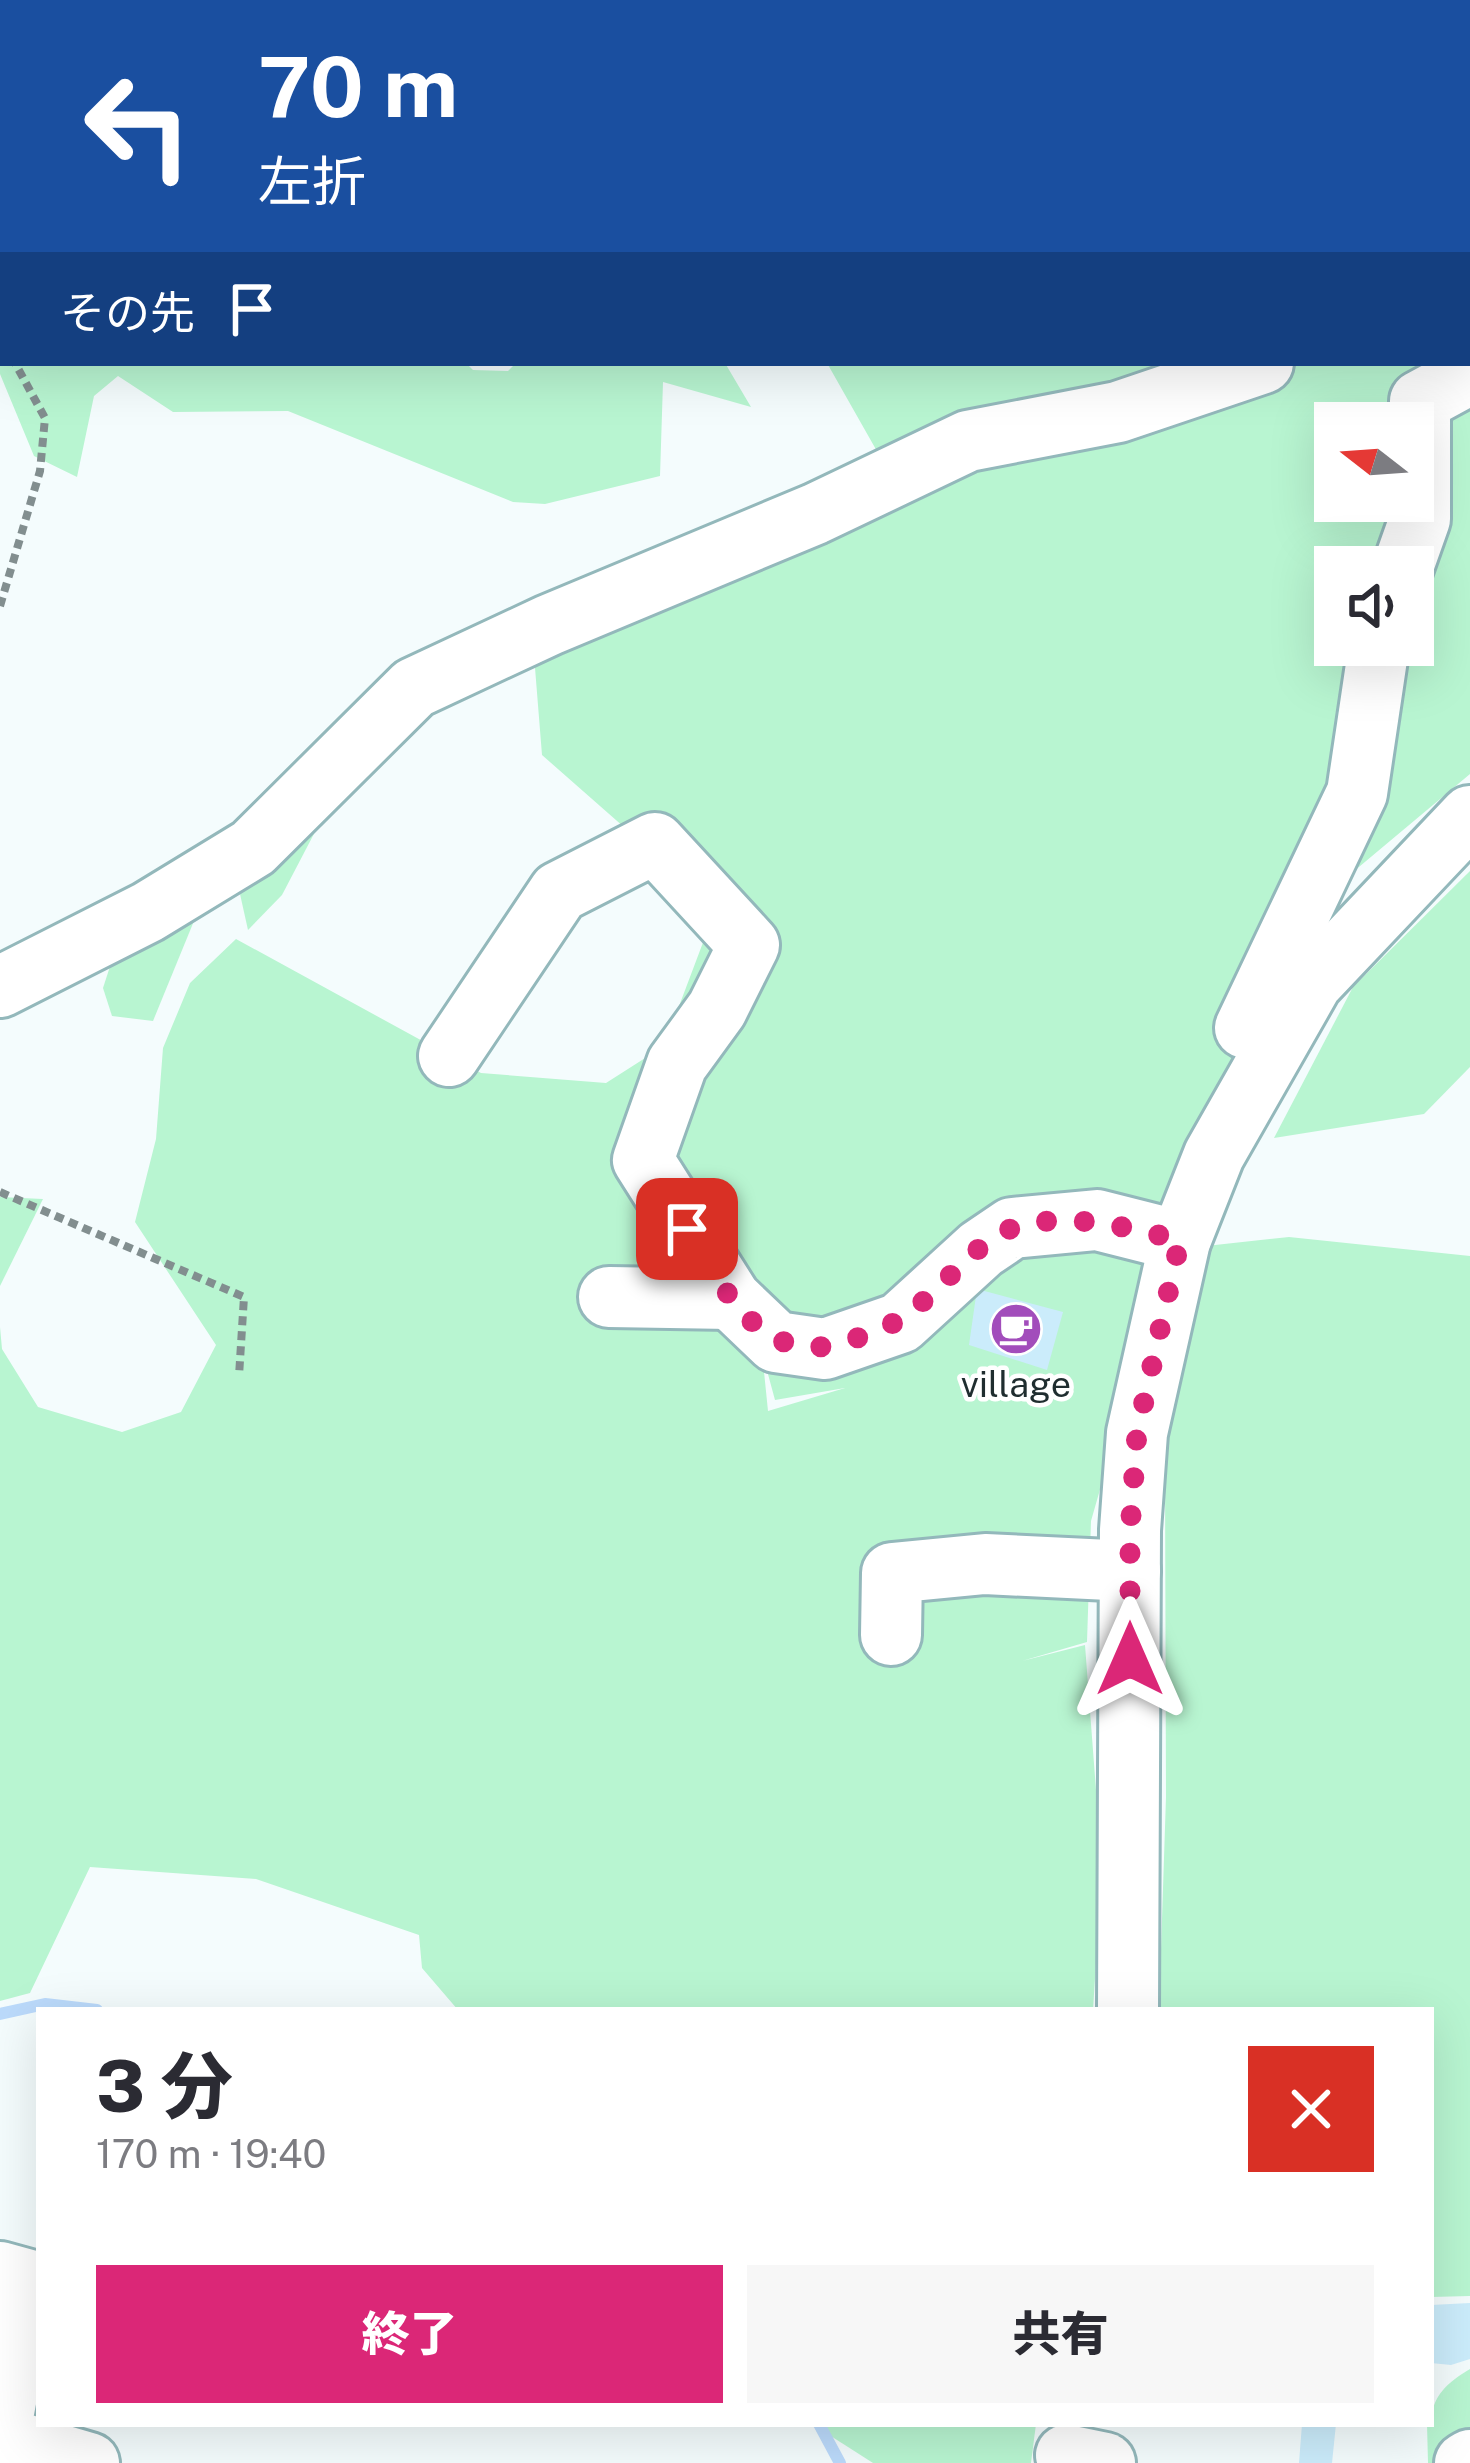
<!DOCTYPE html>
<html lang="ja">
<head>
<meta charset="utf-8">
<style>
  :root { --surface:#fff; --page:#f7f7f7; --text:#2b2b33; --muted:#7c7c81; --accent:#db2777 }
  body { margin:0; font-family:"Public Sans","Noto Sans JP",sans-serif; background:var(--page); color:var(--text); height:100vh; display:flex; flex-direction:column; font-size:45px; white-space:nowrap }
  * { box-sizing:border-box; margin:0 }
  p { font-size:39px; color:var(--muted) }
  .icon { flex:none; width:66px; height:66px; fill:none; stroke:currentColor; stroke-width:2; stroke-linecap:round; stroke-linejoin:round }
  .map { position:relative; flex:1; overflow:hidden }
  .drawer { position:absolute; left:36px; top:2007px; width:1398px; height:420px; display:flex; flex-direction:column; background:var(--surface); border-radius:0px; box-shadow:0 12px 48px #0002 }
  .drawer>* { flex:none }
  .hud { position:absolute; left:0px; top:0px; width:1470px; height:366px; box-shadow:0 12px 48px #0002; background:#1a4fa0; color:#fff; overflow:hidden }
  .needle { width:78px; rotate:287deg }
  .buttons { position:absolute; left:1314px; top:402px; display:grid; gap:24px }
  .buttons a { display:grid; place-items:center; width:120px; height:120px; border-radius:0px; background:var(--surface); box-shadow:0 12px 48px #0002; font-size:60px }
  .pin { position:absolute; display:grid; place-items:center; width:102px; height:102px; color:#fff; margin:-51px; border-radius:24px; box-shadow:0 6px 18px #0006 }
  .me { position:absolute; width:132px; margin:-66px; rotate:0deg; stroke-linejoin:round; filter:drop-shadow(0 0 9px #0008) }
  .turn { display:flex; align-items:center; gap:42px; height:252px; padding:0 60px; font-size:54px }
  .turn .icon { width:156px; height:156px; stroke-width:2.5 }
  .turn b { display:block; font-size:84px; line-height:102px }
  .then { display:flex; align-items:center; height:114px; padding:0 60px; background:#0003; gap:24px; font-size:45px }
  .round { display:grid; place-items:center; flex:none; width:126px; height:126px; border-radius:0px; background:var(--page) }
  .head { display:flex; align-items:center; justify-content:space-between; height:204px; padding:0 60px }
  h1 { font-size:72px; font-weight:800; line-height:90px }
  .primary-button { display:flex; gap:24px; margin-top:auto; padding:24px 60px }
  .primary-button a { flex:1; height:138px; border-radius:0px; background:var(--accent); color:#fff; font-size:48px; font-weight:800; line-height:138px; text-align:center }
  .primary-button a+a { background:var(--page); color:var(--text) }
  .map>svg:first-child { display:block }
  .green { fill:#b8f5d1; fill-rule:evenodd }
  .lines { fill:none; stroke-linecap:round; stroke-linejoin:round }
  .stream { stroke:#bbdafb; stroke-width:12 }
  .building { fill:#cbecfb }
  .minor-casing { stroke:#93b8bb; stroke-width:66 }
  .path { stroke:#828e8f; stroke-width:8; stroke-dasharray:9 6; stroke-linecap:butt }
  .minor { stroke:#fff; stroke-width:60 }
  .route { stroke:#db2777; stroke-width:21; stroke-dasharray:0 37.8 }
  .labels { text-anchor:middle; stroke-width:9; stroke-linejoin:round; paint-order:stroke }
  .poi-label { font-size:36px; fill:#1f2d2f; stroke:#fff }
</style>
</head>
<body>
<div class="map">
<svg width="1470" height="2463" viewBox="0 0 1470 2463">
  <rect width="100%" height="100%" fill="#f4fcfd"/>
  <g class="green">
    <path d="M5 0 225 3H3V363H466L473 370 508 371 516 363H725L751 407 663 382 660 476 545 504 513 502 288 411 173 412 118 376 94 396 77 477 34 456 0 374V2Z"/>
    <path d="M382 0H1470V774L1341 882 1143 1235 1145 1287 1111 1451 1091 1521 1087 1642 1022 1661 1085 1645 1102 1869 1093 2010H458L422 1968 419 1935 256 1879 90 1867 30 1993 0 2001V1327L2 1349 38 1407 122 1432 181 1412 216 1345 135 1222 156 1139 163 1048 190 983 236 939 481 1073 606 1083 664 1046 716 908 542 755 531 618 891 476 827 363H1467V3H373ZM1335 423H1413V501H1335ZM1335 567H1413V645H1335ZM762 1352 775 1400 845 1388 768 1411Z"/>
    <path d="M340 784 282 895 248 930 238 885Z"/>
    <path d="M1470 871V1067L1424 1114 1274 1138 1353 987Z"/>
    <path d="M203 899 153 1021 112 1016 103 988 116 948Z"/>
    <path d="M0 1197 43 1199 0 1286Z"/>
    <path d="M1289 1237 1470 1256V2296L1431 2297V2010H1159L1166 1797 1165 1469 1174 1366 1206 1246Z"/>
    <path d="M1470 2369V2463H1428L1427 2424H1431C1431 2396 1448 2382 1470 2369Z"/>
    <path d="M812 2424H1036L1031 2463H873Z"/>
  </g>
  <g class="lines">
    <g class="stream">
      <path d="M0 2014 45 2004 97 2010"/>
      <path d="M819 2424 840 2463"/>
    </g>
  </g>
  <g class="building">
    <path d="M977 1289 1063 1312 1047 1370 969 1345Z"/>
    <path d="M1470 2303V2359L1451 2365 1431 2363V2305Z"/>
    <path d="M1302 2424H1336L1332 2463H1299Z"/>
  </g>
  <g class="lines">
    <g class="minor-casing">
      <g id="minor">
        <path d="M1467 266 1470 264"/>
        <path d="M1403 567 1420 519V401L1470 374"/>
        <path d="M0 987 148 912 253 848 414 688 549 625 815 514 968 441 1118 412 1263 363"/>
        <path d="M1245 1028 1357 793 1379 645"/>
        <path d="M449 1056 559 892 655 843 749 945 717 1009 677 1064 643 1160 731 1299 776 1342 825 1349 900 1323 981 1249 1012 1228 1097 1220 1180 1241"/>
        <path d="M609 1297 731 1299"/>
        <path d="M891 1635 892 1573 985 1564 1130 1571"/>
        <path d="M1128 2010 1130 1530 1137 1433 1180 1241 1214 1155 1312 983 1470 816"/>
        <path d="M0 2272 29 2280 0 2433"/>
        <path d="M0 2437 89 2463"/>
        <path d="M1066 2455 1105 2463"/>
        <path d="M1465 2463 1470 2460"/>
      </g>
    </g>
    <g class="path">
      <path d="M0 81H3"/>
      <path d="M0 335 3 340"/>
      <path d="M0 606 40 471 45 418 15 363"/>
      <path d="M0 1192 244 1297 239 1376"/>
    </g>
    <use href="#minor" class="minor"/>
  </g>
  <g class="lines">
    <path class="route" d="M687 1229C727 1294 763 1371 851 1340 887 1328 903 1321 930 1295 955 1273 984 1236 1016 1227 1071 1211 1127 1228 1180 1240L1137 1433 1130 1530V1659"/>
  </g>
  <defs>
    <g id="cafe-disc" transform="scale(2.7)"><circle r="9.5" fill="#a24dbb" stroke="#fff"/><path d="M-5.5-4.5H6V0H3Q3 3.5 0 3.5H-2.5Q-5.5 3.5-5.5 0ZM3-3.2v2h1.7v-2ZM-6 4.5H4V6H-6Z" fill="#fff"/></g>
  </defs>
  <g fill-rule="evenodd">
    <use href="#cafe-disc" x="1016" y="1329"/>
  </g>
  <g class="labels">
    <g class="poi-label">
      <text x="1016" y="1397">village</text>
    </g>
  </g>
</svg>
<div class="buttons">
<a><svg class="needle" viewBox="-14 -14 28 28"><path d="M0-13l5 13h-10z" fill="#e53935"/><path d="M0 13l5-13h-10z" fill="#7c7c81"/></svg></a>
<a><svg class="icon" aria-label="sound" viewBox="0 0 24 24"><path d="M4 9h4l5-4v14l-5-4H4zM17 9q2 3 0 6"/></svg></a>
</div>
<div class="pin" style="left:687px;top:1229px;background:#d93025"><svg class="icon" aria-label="arrive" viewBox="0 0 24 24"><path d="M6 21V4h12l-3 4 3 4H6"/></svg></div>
<svg class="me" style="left:1130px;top:1659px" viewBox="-20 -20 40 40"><path d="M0-17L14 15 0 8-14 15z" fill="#db2777" stroke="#fff" stroke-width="4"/></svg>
<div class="hud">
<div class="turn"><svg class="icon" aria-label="left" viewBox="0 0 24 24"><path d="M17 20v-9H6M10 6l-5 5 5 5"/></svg><div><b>70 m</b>左折</div></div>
<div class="then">その先<svg class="icon" aria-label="arrive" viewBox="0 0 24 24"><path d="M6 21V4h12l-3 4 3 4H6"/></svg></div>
</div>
<section class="drawer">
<div class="head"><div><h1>3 分</h1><p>170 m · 19:40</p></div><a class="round" style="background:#d93025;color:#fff"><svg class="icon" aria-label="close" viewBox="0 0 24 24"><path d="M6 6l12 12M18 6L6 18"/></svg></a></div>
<div class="primary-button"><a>終了</a><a>共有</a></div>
</section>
</div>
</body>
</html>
